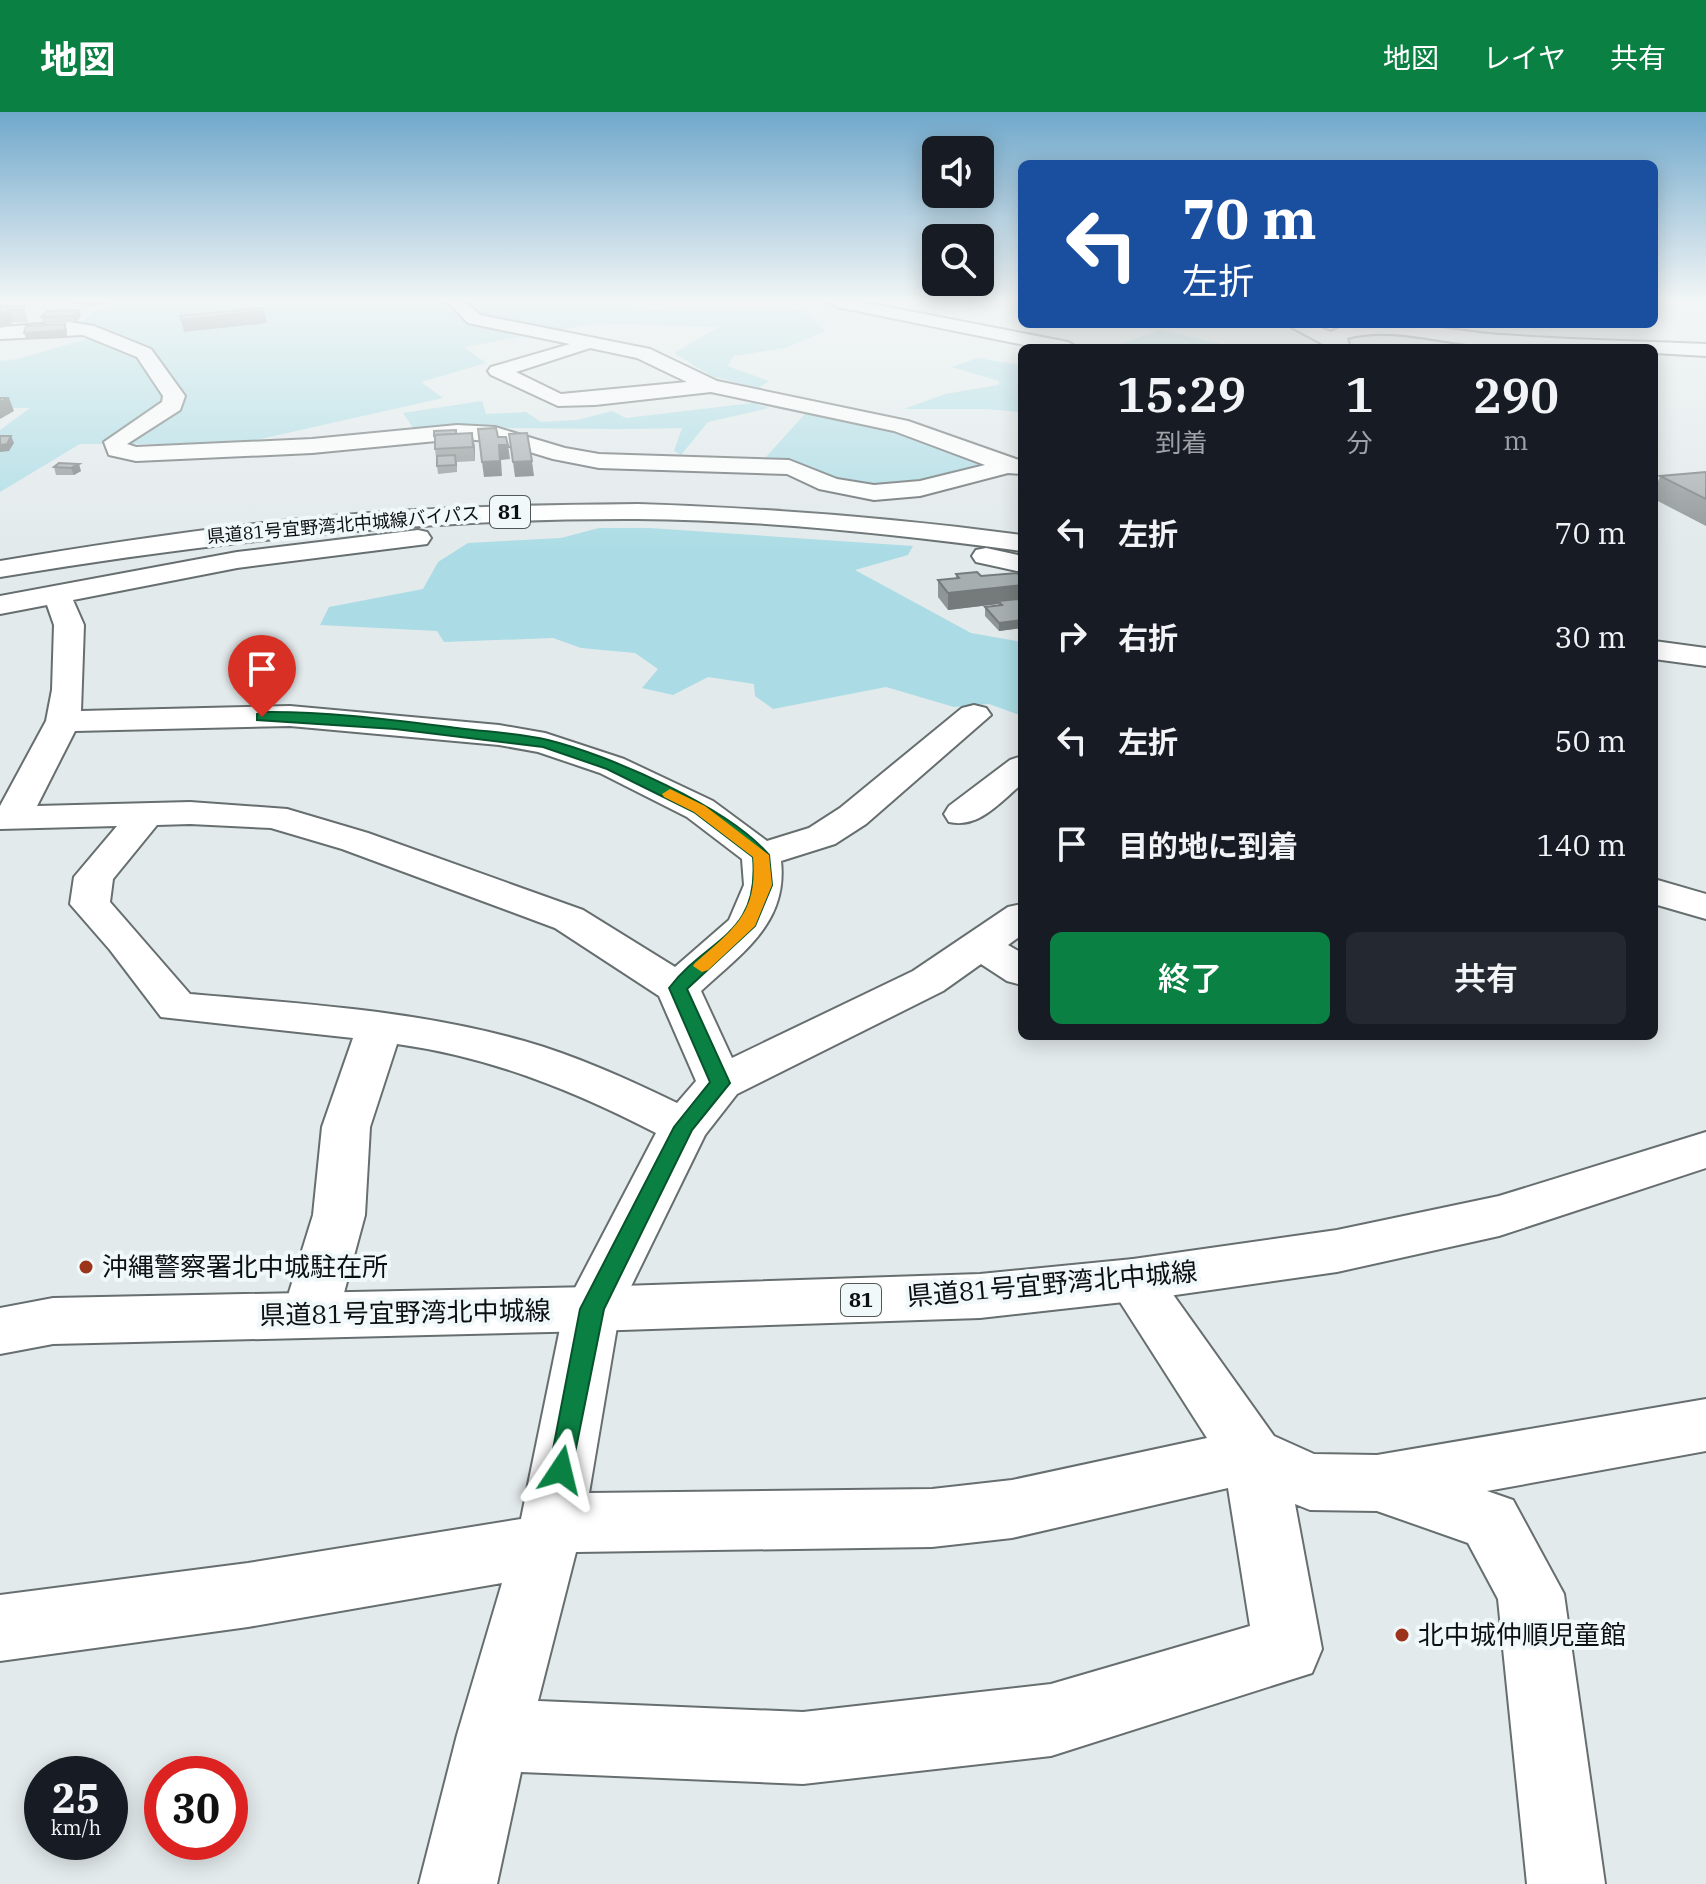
<!DOCTYPE html>
<html lang="ja">
<head>
<meta charset="utf-8">
<style>
  :root { --surface:#171b24; --page:#242831; --text:#f1f3f6; --muted:#9ea1a6; --accent:#0b8043 }
  body { margin:0; font-family:"IBM Plex Serif","Noto Sans JP",serif; background:var(--page); color:var(--text); height:100vh; display:flex; flex-direction:column; font-size:30px; white-space:nowrap }
  * { box-sizing:border-box; margin:0 }
  p { font-size:26px; color:var(--muted) }
  .icon { flex:none; width:44px; height:44px; fill:none; stroke:currentColor; stroke-width:2; stroke-linecap:round; stroke-linejoin:round }
  .map { position:relative; flex:1; overflow:hidden }
  .drawer { position:absolute; left:1018px; top:232px; width:640px; height:696px; display:flex; flex-direction:column; background:var(--surface); border-radius:12px; box-shadow:0 4px 20px #0003 }
  .drawer>* { flex:none }
  .top-card { position:absolute; left:1018px; top:48px; width:640px; height:168px; border-radius:12px; box-shadow:0 4px 20px #0003; background:#1a4fa0; color:#fff; overflow:hidden }
  .fabs { position:absolute; left:922px; top:24px; display:grid; gap:16px }
  .fabs a { display:grid; place-items:center; width:72px; height:72px; border-radius:12px; background:var(--surface); box-shadow:0 4px 20px #0003; font-size:40px }
  .speed { position:absolute; left:24px; top:1644px; display:flex; gap:16px; font-size:40px; font-weight:700; text-align:center }
  .speed>* { display:grid; place-content:center; width:104px; height:104px; border-radius:50%; background:var(--surface); box-shadow:0 4px 20px #0003; line-height:1 }
  .speed small { font-size:20px; font-weight:400 }
  .speed .limit { border:12px solid #d22; background:#fff; color:#111 }
  .pin { position:absolute; display:grid; place-items:center; width:68px; height:68px; color:#fff; margin:-82px -34px; border-radius:50% 50% 50% 0; rotate:-45deg; box-shadow:0 0 8px #0007 }
  .pin .icon { rotate:45deg }
  .me { position:absolute; width:88px; margin:-44px; rotate:10deg; stroke-linejoin:round; filter:drop-shadow(0 0 6px #0008) }
  .turn { display:flex; align-items:center; gap:28px; height:168px; padding:0 32px; font-size:36px }
  .turn .icon { width:104px; height:104px; stroke-width:2.5 }
  .turn b { display:block; font-size:56px; line-height:68px }
  .eta { display:flex; justify-content:space-evenly; align-items:center; height:136px; text-align:center }
  .eta b { font-size:48px; font-weight:600; line-height:56px }
  .button { display:flex; gap:16px; margin-top:auto; padding:16px 32px }
  .button a { flex:1; height:92px; border-radius:12px; background:var(--accent); color:#fff; font-size:32px; font-weight:600; line-height:92px; text-align:center }
  .button a+a { background:var(--page); color:var(--text) }
  ul { padding:0; list-style:none }
  li { display:flex; align-items:center; gap:24px; height:104px; padding:0 32px }
  li div { flex:1 }
  li b { display:block; font-size:30px }
  li em { font-style:normal }
  header { display:flex; align-items:center; gap:48px; box-sizing:border-box; height:112px; padding:0 40px; background:var(--accent); color:#fff }
  header strong { font-size:38px }
  nav { display:flex; gap:44px; margin-inline-start:auto; font-size:28px }
  .map>svg:first-child { display:block }
  .green { fill:#abdce5 }
  .lines { fill:none; stroke-linecap:round; stroke-linejoin:round }
  .minor-casing { stroke:#676e6f; stroke-width:4 }
  .major-casing { stroke:#676e6f; stroke-width:4 }
  .minor { fill:#fff; fill-rule:evenodd }
  .major { fill:#fff; fill-rule:evenodd }
  .wall { fill:#909697 }
  .shaded-wall { fill:#757a7b }
  .building { fill:#a7aeb0; stroke:#757a7b; stroke-width:2 }
  .route { fill:#0b8043; stroke:#07532c; stroke-width:2 }
  .slow { fill:#f59e0b }
  .poi-dot { fill:#9c341b; stroke:#f0f8f9; stroke-width:3 }
  .labels { text-anchor:middle; stroke-width:8; stroke-linejoin:round; paint-order:stroke }
  .far-street-label { font-size:18px; fill:#0d1010; stroke:#f0f8f9 }
  .shield { fill:#f0f8f9; stroke:#515656; stroke-width:2 }
  .shield-label { font-size:20px; font-weight:bold; fill:#0d1010 }
  .near-poi-label { font-size:26px; fill:#0d1010; stroke:#f0f8f9; text-anchor:start }
  .near-street-label { font-size:26px; fill:#0d1010; stroke:#f0f8f9 }
</style>
</head>
<body>
<header>
<strong>地図</strong>
<nav><a>地図</a><a>レイヤ</a><a>共有</a></nav>
</header>
<div class="map">
<svg width="1706" height="1772" viewBox="0 0 1706 1772">
  <rect width="100%" height="100%" fill="#e3eaec"/>
  <g class="green">
    <path d="M121 190H627L651 198 703 195 804 198 825 219 785 236 734 244 727 254 769 269 758 276 711 264 674 241 719 215 598 211 464 235 486 251 421 270 443 286 238 332H80L0 380V318L30 296H0V249L18 247 110 220 80 212 94 199Z"/>
    <path d="M1159 218 1236 235 1110 236Z"/>
    <path d="M977 246 1022 253V300L986 297H904L945 282 998 273 999 269 952 255Z"/>
    <path d="M482 289 486 302 526 300 541 310 577 308 612 299 626 306 753 291 769 296 708 310 681 343 674 339 682 316C592 319 504 314 414 317L403 301Z"/>
    <path d="M805 302C867 309 920 328 978 349L983 355 883 379 834 368 813 355 765 346Z"/>
    <path d="M599 416H650L913 434 908 443 855 458 971 521 1022 530V604L989 592 954 595 886 575 773 597 755 584 754 572 708 565 673 583 642 576 658 557 635 541 581 536 553 526 444 530 437 519 320 513 329 495 423 477 438 450 468 431 561 426Z"/>
  </g>
  <g class="lines">
    <g class="minor-casing">
      <g id="minor">
        <path d="M448 190H466L480 203 650 237 717 269 908 309 1019 348 1022 362 1008 361 920 384 874 388 819 377 787 362 599 356 553 347 493 329 457 327 312 341 136 349 109 343 104 330 162 290 163 284 137 245 83 223 0 227V215L69 210 94 214 151 237 185 284 180 298 127 332 136 335 312 327 457 313 495 315 565 336 599 342 789 348 837 367 874 373 920 369 985 353 894 319 711 280 595 293 558 294 491 263 488 259 491 255 570 232 468 211ZM590 236 637 246 687 270 561 282 516 260Z"/>
        <path d="M828 190H862L1068 230 1078 236H1039L837 195Z"/>
        <path d="M1286 212H1311L1331 220C1366 199 1459 221 1502 223 1570 228 1638 229 1706 232V244L1654 241V236C1594 236 1535 238 1475 233 1433 229 1389 215 1347 226L1350 236H1330Z"/>
        <path d="M418 418 427 420 431 426 427 432 237 456 73 488 84 513 81 599 290 594 499 613 545 621 624 647 713 689 767 729 809 716 840 696 962 596 974 593 986 596 991 603 866 712 835 732 781 749C788 811 742 841 701 879L732 946 913 859 1008 795 1022 792V823L1008 833 1022 841V873L1007 869 981 852 943 879 737 982 705 1023 620 1197 589 1381 932 1377 1012 1368 1207 1326 1106 1168 1114 1153 1133 1147 1152 1153 1274 1324 1314 1342 1377 1343 1706 1287V1339L1487 1379 1513 1388 1564 1482 1605 1772H1527L1498 1487 1468 1431 1377 1399 1310 1398 1295 1392 1322 1537 1312 1561 1051 1644 803 1672 521 1660 497 1772H419L457 1623 502 1471 248 1515 0 1549V1483L248 1451 521 1407 564 1197 656 1021C573 978 490 945 397 932L370 1015 365 1103 338 1203 330 1219 310 1225 290 1219 282 1203 313 1103 322 1015 353 926 161 905 110 838 70 792 74 765 117 714 0 717V694L46 609 52 578 54 513 47 493 0 502V484L237 440ZM290 614 499 633 538 640 600 661 687 705 742 747 744 773 729 808 675 855 583 798 368 721 287 697 190 690 37 694 75 619ZM190 712 271 716 342 737 555 816 659 884 696 969 677 991C627 967 577 944 524 929 415 898 302 892 190 882L110 790 113 767 157 713ZM1228 1376 1250 1514 1051 1572 803 1600 538 1589 576 1440 932 1435 1012 1426Z"/>
        <path d="M986 436 1022 444V460L976 450 972 444 976 438Z"/>
        <path d="M1022 644V672C1000 690 979 717 949 710L944 702 949 694 1010 648Z"/>
        <path d="M1654 767 1706 782V807L1654 792Z"/>
      </g>
    </g>
    <g class="major-casing">
      <g id="major">
        <path d="M638 392C767 396 894 406 1022 423V439C894 422 766 408 637 407 422 406 211 430 0 465V449C127 428 254 409 382 400 467 394 553 393 638 392Z"/>
        <path d="M1654 529 1706 536V554L1654 547Z"/>
        <path d="M1706 1020V1056L1499 1124 1337 1160 1133 1189 980 1206 592 1219 53 1232 0 1242V1196L53 1186 592 1175 980 1162 1133 1147 1337 1118 1499 1084Z"/>
      </g>
    </g>
    <use href="#minor" class="minor"/>
    <use href="#major" class="major"/>
  </g>
  <g class="wall">
    <path d="M70 190H109L93 195Z"/>
    <path d="M0 194H24L28 210H14L0 216Z"/>
    <path d="M79 198 81 204 76 210 43 211 41 205Z"/>
    <path d="M472 321 475 335V349L457 350V360L438 362 435 337 457 322Z"/>
    <path d="M59 351 81 359 74 363H56L54 355Z"/>
    <path d="M1706 360V414L1654 387V381L1660 364Z"/>
    <path d="M956 462 981 464 1020 489 1022 491V516L999 519 985 504V495L998 493V492L948 498 938 485V468L956 466Z"/>
  </g>
  <g class="shaded-wall">
    <path d="M91 190H109L93 195Z"/>
    <path d="M10 198 14 210 1 216 0 202Z"/>
    <path d="M79 198 81 204 76 210 74 204Z"/>
    <path d="M264 199 267 211 184 220 181 208Z"/>
    <path d="M65 212 67 218V224L26 227 24 221Z"/>
    <path d="M9 286 14 299 0 307V290Z"/>
    <path d="M472 321 475 335V349L473 335Z"/>
    <path d="M11 324 14 331 9 339 0 340V333Z"/>
    <path d="M499 333H508L510 347 501 348 502 364 484 365 482 350Z"/>
    <path d="M532 349 534 364 515 365 513 350Z"/>
    <path d="M79 352 81 359 74 363 71 356Z"/>
    <path d="M1022 473V489L1001 492 998 489V492L948 498V481Z"/>
    <path d="M1022 508V516L999 519V511Z"/>
  </g>
  <g class="building">
    <path d="M0 194H24V198H10L0 202Z"/>
    <path d="M262 196 264 199 181 208 180 204Z"/>
    <path d="M79 198 74 204 41 205 48 199Z"/>
    <path d="M65 212V218L24 221 26 214Z"/>
    <path d="M0 286H9L0 290Z"/>
    <path d="M496 316 498 325H506L508 333H499L500 349 482 350 478 317Z"/>
    <path d="M456 318V322L435 323 434 325V319Z"/>
    <path d="M472 321 473 335 435 337V323Z"/>
    <path d="M527 321 532 349 513 350 509 322Z"/>
    <path d="M0 324H11L7 332 0 333Z"/>
    <path d="M455 343 456 353 437 354V344Z"/>
    <path d="M59 351 79 352 71 356 54 355Z"/>
    <path d="M1706 360V387L1660 364Z"/>
    <path d="M977 460 981 464 1017 461 1022 466V473L948 481 938 468 959 466 956 462Z"/>
    <path d="M1018 487 1022 491V508L999 511 985 495 1002 493 998 489Z"/>
  </g>
  <linearGradient id="sky" x2="0" y2="1"><stop stop-color="#70a8cb"/><stop offset="0.43" stop-color="#f2f6f6"/><stop offset="1" stop-color="#f2f6f6" stop-opacity="0"/></linearGradient>
  <rect width="1706" height="438" fill="url(#sky)"/>
  <path class="route" d="M262 600C327 599 393 608 457 616 487 620 519 621 548 628 609 643 728 695 769 743L772 773 755 814 687 877 730 971 692 1018 604 1197 570 1366 561 1369 552 1366 549 1358 580 1197 674 1015 710 970 669 876C708 825 760 824 753 745L694 700 607 657 543 635 395 617 257 608V602Z"/>
  <path class="slow" d="M670 677 705 694 769 743 772 773 755 814 708 858 702 860 693 854 695 851C735 816 758 801 753 745L694 700 664 685 662 682Z"/>
  <g class="poi-dot">
    <circle cx="86" cy="1155" r="8"/>
    <circle cx="1402" cy="1523" r="8"/>
  </g>
  <g class="labels">
    <g class="far-street-label">
      <text transform="translate(343 413) rotate(-5)" y="6">県道81号宜野湾北中城線バイパス</text>
    </g>
    <g class="shield">
      <rect x="490" y="384" width="40" height="32" rx="6"/>
      <rect x="841" y="1172" width="40" height="32" rx="6"/>
    </g>
    <g class="shield-label">
      <text x="510" y="407">81</text>
      <text x="861" y="1195">81</text>
    </g>
    <g class="near-poi-label">
      <text x="102" y="1164">沖縄警察署北中城駐在所</text>
      <text x="1418" y="1532">北中城仲順児童館</text>
    </g>
    <g class="near-street-label">
      <text transform="translate(1052 1172) rotate(-5)" y="9">県道81号宜野湾北中城線</text>
      <text transform="translate(405 1201) rotate(-1)" y="9">県道81号宜野湾北中城線</text>
    </g>
  </g>
</svg>
<div class="fabs">
<a><svg class="icon" aria-label="sound" viewBox="0 0 24 24"><path d="M4 9h4l5-4v14l-5-4H4zM17 9q2 3 0 6"/></svg></a>
<a><svg class="icon" aria-label="search" viewBox="0 0 24 24"><circle cx="10" cy="10" r="6"/><path d="M15 15l6 6"/></svg></a>
</div>
<div class="speed"><div>25<small>km/h</small></div><div class="limit">30</div></div>
<div class="pin" style="left:262px;top:605px;background:#d93025"><svg class="icon" aria-label="arrive" viewBox="0 0 24 24"><path d="M6 21V4h12l-3 4 3 4H6"/></svg></div>
<svg class="me" style="left:561px;top:1358px" viewBox="-20 -20 40 40"><path d="M0-17L14 15 0 8-14 15z" fill="#0b8043" stroke="#fff" stroke-width="4"/></svg>
<div class="top-card">
<div class="turn"><svg class="icon" aria-label="left" viewBox="0 0 24 24"><path d="M17 20v-9H6M10 6l-5 5 5 5"/></svg><div><b>70 m</b>左折</div></div>
</div>
<section class="drawer">
<div class="eta">
<div><b>15:29</b><p>到着</p></div>
<div><b>1</b><p>分</p></div>
<div><b>290</b><p>m</p></div>
</div>
<ul>
<li><svg class="icon" aria-label="left" viewBox="0 0 24 24"><path d="M17 20v-9H6M10 6l-5 5 5 5"/></svg><div><b>左折</b></div><em>70 m</em></li>
<li><svg class="icon" aria-label="right" viewBox="0 0 24 24"><path d="M7 20v-9h11M14 6l5 5-5 5"/></svg><div><b>右折</b></div><em>30 m</em></li>
<li><svg class="icon" aria-label="left" viewBox="0 0 24 24"><path d="M17 20v-9H6M10 6l-5 5 5 5"/></svg><div><b>左折</b></div><em>50 m</em></li>
<li><svg class="icon" aria-label="arrive" viewBox="0 0 24 24"><path d="M6 21V4h12l-3 4 3 4H6"/></svg><div><b>目的地に到着</b></div><em>140 m</em></li>
</ul>
<div class="button"><a>終了</a><a>共有</a></div>
</section>
</div>
</body>
</html>
